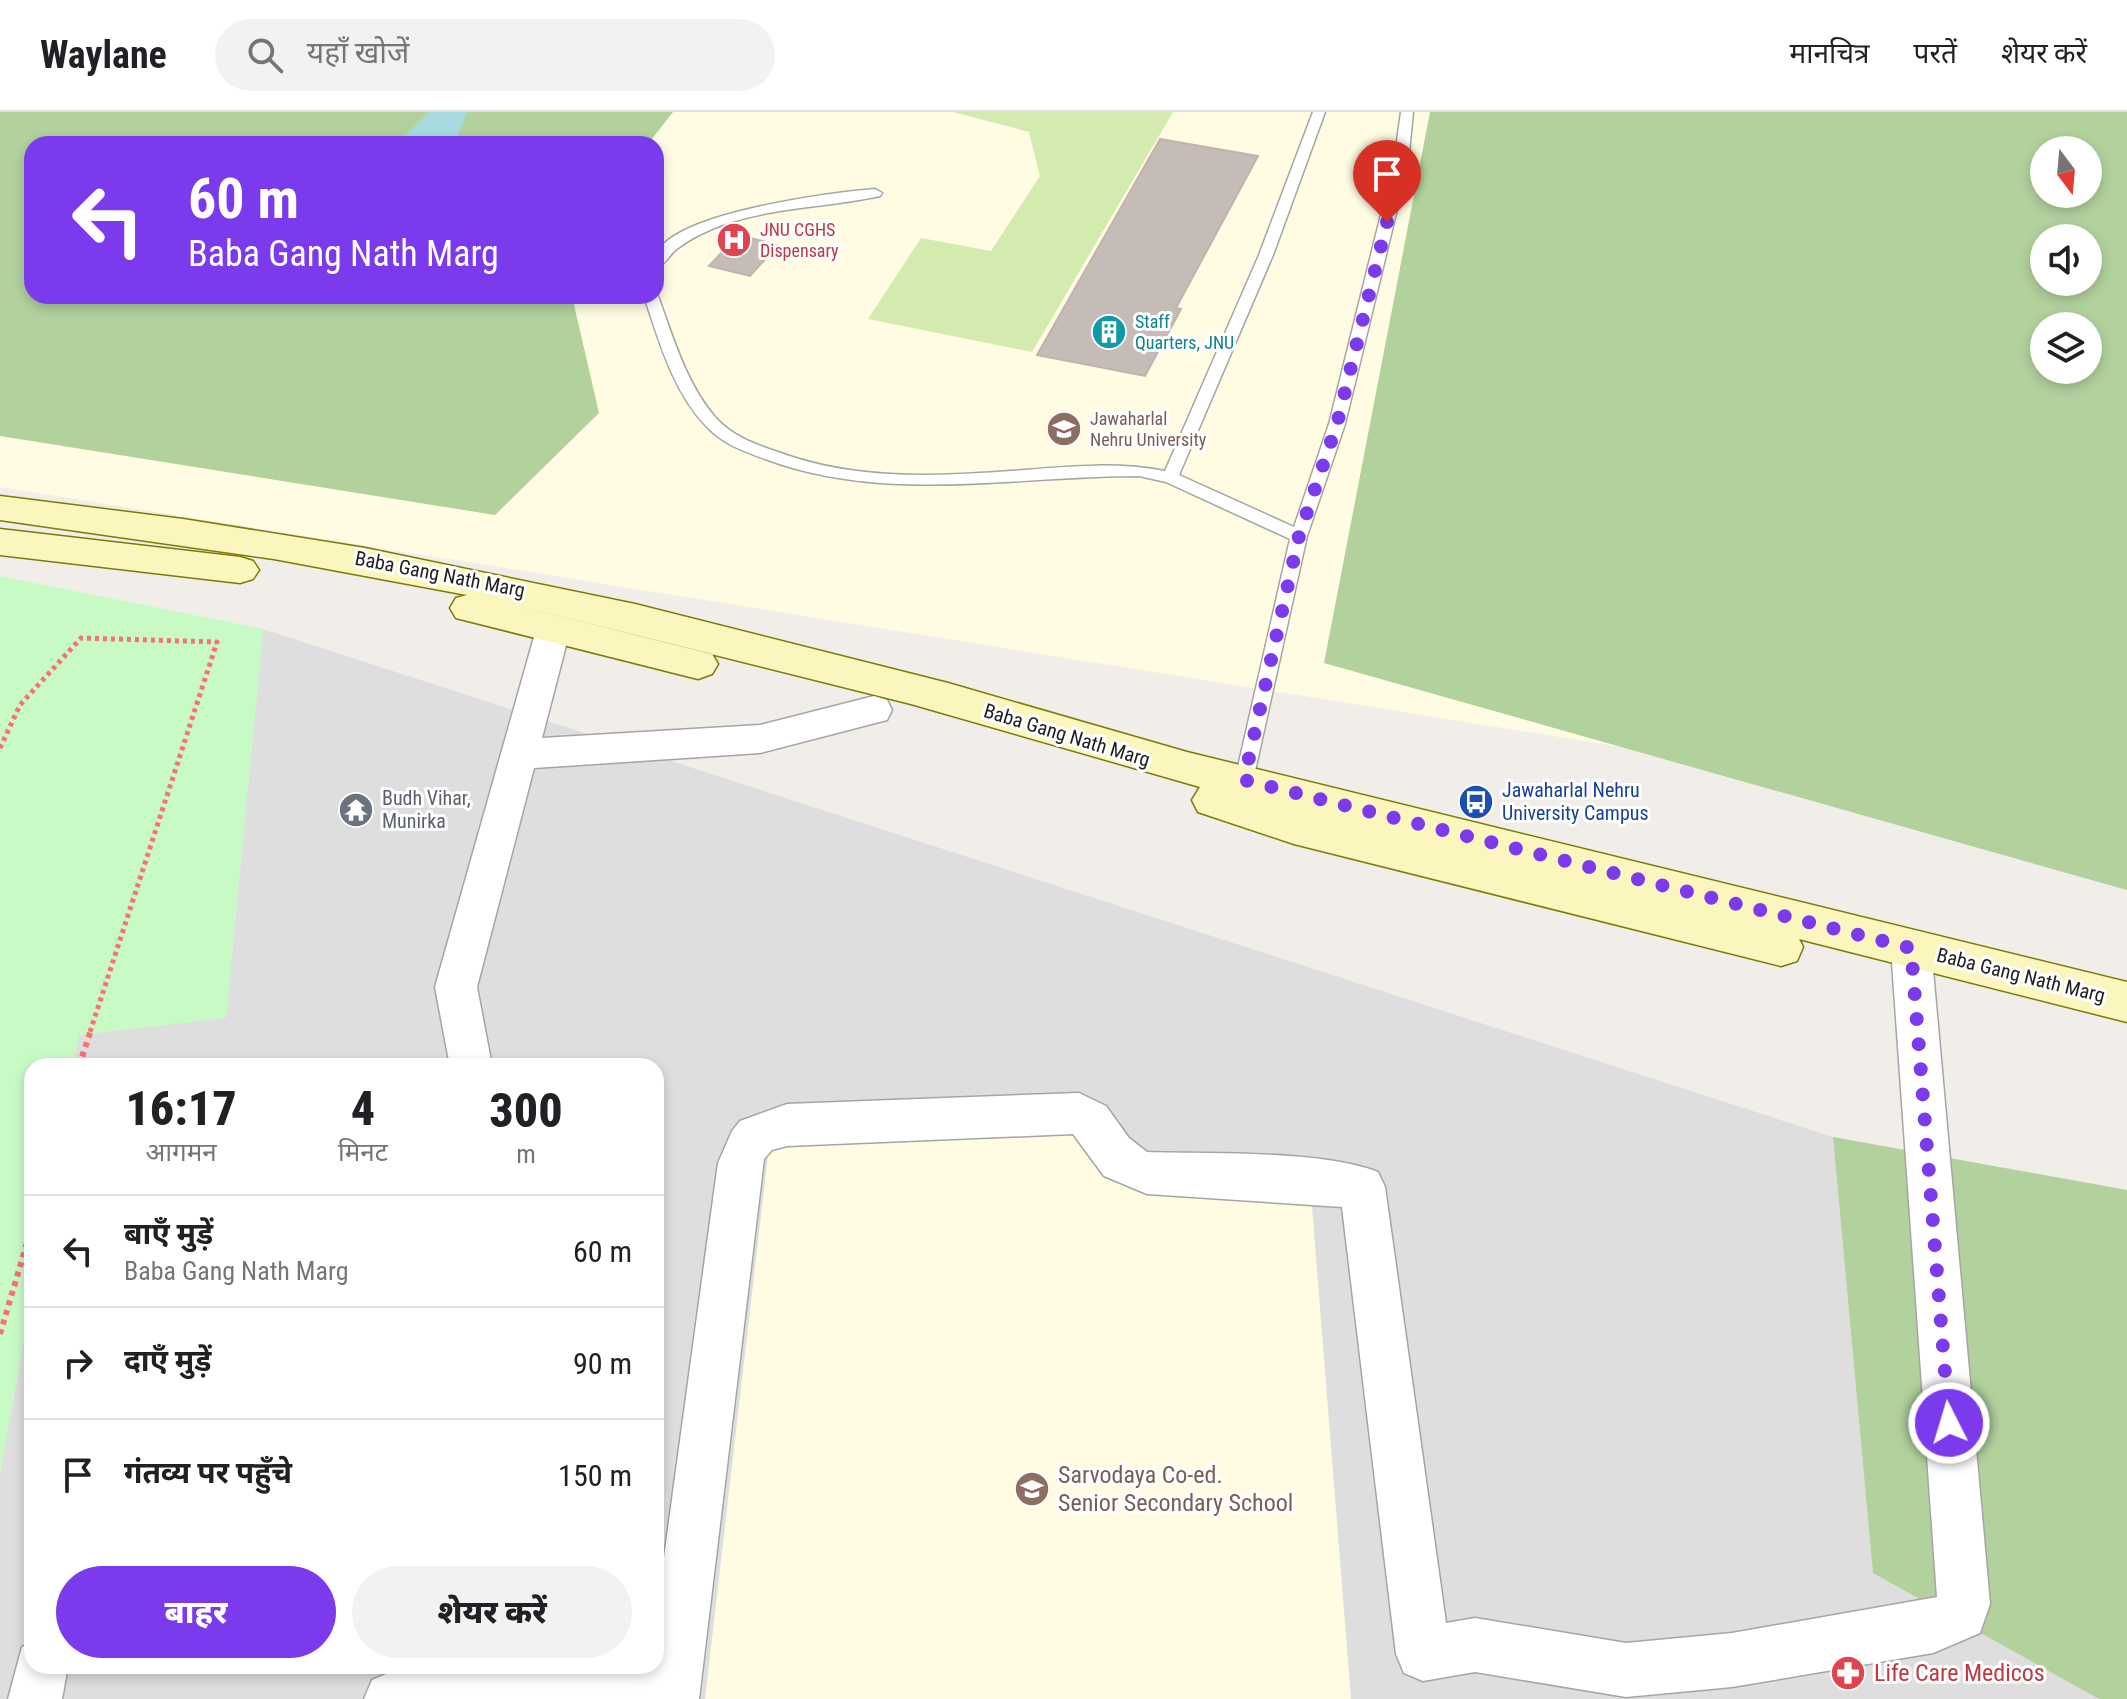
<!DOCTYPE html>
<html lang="hi">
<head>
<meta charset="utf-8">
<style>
  :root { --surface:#fff; --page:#f2f2f2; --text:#202124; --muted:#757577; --line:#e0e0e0; --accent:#7c3aed }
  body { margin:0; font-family:"Roboto Condensed","Noto Sans Devanagari",sans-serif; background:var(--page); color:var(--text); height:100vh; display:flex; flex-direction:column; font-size:30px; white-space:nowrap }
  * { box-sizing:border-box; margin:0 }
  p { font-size:26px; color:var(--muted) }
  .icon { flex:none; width:44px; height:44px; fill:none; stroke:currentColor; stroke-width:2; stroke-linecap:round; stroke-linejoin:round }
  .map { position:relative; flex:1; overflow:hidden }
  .panel { position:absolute; left:24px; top:946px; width:640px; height:616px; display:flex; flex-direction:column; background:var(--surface); border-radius:24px; box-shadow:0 4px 12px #0003 }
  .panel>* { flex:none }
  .top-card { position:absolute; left:24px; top:24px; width:640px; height:168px; border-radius:24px; box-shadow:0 4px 12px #0003; background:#7c3aed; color:#fff; overflow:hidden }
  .needle { width:52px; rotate:164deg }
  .controls { position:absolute; left:2030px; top:24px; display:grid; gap:16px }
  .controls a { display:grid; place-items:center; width:72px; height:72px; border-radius:50%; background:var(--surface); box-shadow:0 4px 12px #0003; font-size:40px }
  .pin { position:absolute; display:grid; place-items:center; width:68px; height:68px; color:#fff; margin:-82px -34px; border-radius:50% 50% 50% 0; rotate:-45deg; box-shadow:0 0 8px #0007 }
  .pin .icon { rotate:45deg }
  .me { position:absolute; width:88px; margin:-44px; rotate:355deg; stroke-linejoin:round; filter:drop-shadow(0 0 6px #0008) }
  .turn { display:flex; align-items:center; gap:28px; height:168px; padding:0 32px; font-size:36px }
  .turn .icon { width:104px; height:104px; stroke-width:2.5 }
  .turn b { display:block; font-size:56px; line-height:68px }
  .eta { display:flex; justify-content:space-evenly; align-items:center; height:136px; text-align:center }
  .eta b { font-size:48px; font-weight:800; line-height:56px }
  .button { display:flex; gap:16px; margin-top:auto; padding:16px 32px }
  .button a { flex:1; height:92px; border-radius:48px; background:var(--accent); color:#fff; font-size:32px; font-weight:800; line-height:92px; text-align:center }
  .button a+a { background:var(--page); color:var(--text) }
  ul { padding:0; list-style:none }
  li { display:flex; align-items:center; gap:24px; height:112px; padding:0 32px; border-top:2px solid var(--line) }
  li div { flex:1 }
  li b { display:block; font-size:30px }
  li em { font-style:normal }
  header { display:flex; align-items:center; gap:48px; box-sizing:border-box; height:112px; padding:0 40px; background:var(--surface); border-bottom:2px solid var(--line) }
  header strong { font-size:38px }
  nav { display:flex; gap:44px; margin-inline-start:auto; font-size:28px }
  .search { width:560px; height:72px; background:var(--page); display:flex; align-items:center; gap:20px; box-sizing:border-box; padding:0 28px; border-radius:44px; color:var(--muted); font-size:30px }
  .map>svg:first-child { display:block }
  .residential { fill:#dfdede }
  .education { fill:#fffce3; fill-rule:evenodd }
  .grass { fill:#d3ebae }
  .forest { fill:#b2d19d; fill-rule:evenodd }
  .park { fill:#c8fac6 }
  .water { fill:#a8d9df }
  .building { fill:#c6bcb7; stroke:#c3b2aa; stroke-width:2 }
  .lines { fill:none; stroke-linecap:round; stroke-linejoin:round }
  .lane-casing { stroke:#a5a5a5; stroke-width:3 }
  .street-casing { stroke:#a5a5a5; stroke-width:3 }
  .secondary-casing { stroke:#7c7b04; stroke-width:3 }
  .path-far1 { stroke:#fb7072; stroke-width:5; stroke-dasharray:4 4; stroke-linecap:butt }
  .path { stroke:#fb7072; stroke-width:6; stroke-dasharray:5 5; stroke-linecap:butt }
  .lane { fill:#fff; fill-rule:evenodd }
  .street { fill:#fff; fill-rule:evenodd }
  .secondary { fill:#faf6bd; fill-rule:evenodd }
  .route { stroke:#7c3aed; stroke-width:14; stroke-dasharray:0 25.2 }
  .labels { text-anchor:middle; stroke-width:6; stroke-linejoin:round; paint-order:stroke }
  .far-health-label { font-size:18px; fill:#be3a42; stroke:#fff; text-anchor:start }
  .far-culture-label { font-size:18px; fill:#0d838f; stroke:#fff; text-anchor:start }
  .far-education-label { font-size:18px; fill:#785e54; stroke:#fff; text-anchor:start }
  .street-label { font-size:20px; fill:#212121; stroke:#fff }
  .transit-label { font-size:20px; fill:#164399; stroke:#fff; text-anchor:start }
  .worship-label { font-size:20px; fill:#5b616d; stroke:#fff; text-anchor:start }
  .near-education-label { font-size:24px; fill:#785e54; stroke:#fff; text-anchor:start }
  .near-health-label { font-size:24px; fill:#be3a42; stroke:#fff; text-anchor:start }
</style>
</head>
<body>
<header>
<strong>Waylane</strong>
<div class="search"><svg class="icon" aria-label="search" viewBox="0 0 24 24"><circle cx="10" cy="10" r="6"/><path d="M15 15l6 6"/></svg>यहाँ खोजें</div>
<nav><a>मानचित्र</a><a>परतें</a><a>शेयर करें</a></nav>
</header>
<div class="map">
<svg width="2127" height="1587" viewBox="0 0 2127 1587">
  <rect width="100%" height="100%" fill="#f1ede8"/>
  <path class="residential" d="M263 517 1833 1025 1873 1460 2099 1587H0V1361L32 1183V1554H656V954H73L79 923 226 905Z"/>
  <g class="education">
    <path d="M0 0H2127V716L0 375ZM32 32H656V184H32ZM2044 38H2088V82H2044ZM2044 126H2088V170H2044ZM2044 214H2088V258H2044Z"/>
    <path d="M1095 1002 1093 1045 1309 1057 1351 1587H705L770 1026Z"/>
  </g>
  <path class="grass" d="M953 0H1173L1032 240 868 207 921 126 991 139 1040 64 1029 20Z"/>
  <g class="forest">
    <path d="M0 0H673L648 32H32V184H572L599 301 495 403 0 324Z"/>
    <path d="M1430 0H2127V778L1324 551ZM2044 38H2088V82H2044ZM2088 126V170H2044V126ZM2044 214H2088V258H2044Z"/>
    <path d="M1833 1025 2127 1078V1587H2099L1873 1461Z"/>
  </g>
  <path class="park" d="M0 464 263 517 226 906 79 923 73 954H32V1183L0 1361Z"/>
  <path class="water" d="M429 0H467L455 32H402L401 28Z"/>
  <g class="building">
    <path d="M1160 27 1258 44 1176 196 1181 197 1145 264 1037 243Z"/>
    <path d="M738 123 778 133 750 164 709 154Z"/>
  </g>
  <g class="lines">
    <g class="lane-casing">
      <g id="lane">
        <path d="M1313 0H1325L1273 143 1179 363 1294 415 1329 312 1394 50 1401 0H1413L1408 50 1394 110 1345 312 1307 424 1253 668 1244 676 1235 668 1290 427 1166 370 1139 364C1013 364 886 392 765 347 743 339 723 332 707 315 673 280 659 229 644 184H656V181L658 184C673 225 686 271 715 305 732 324 754 332 778 340 858 370 941 364 1025 358 1072 354 1119 350 1165 359L1259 143Z"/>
        <path d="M875 77 882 81 880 84C829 95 778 95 728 111 710 117 693 125 678 136 669 142 666 153 656 156 656 152 655 148 656 144 668 101 835 80 875 77Z"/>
      </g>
    </g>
    <g class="street-casing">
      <g id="street">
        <path d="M553 505 565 509 570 518 542 626 760 613 874 584 887 588 892 598 887 608 760 641 534 656 477 875 492 954H450L435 875 536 518 541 509Z"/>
        <path d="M1911 818 1925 824 1931 836 1990 1492 1980 1521 1933 1541 1732 1575 1626 1585 1475 1560 1423 1569 1404 1561 1396 1542 1342 1095 1147 1082 1104 1064 1073 1022 787 1034 772 1038 764 1047 699 1587H364L372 1568 391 1560 439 1554H656V1504L718 1051 732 1019 740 1009 787 992 1079 981 1106 994 1129 1026 1147 1040C1209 1042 1323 1038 1378 1060L1385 1075 1446 1511 1475 1506 1626 1531 1732 1521 1937 1485 1891 836 1897 824Z"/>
        <path d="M32 1531V1554H68L62 1587H8L22 1535Z"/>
      </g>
    </g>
    <g class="secondary-casing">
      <g id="secondary">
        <path d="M0 384 183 407 365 436 635 492 948 571 1187 640 2127 870V910L1799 827 1803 835 1797 849 1781 854 1294 732 1198 700 1192 688 1200 675 911 592 507 491 712 542 718 552 712 562 698 567 456 506 450 496 456 486 467 483 274 447 0 408Z"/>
        <path d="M0 417 240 445 253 449 259 458 253 467 240 471 0 443Z"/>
      </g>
    </g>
    <path class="path-far1" d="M0 636 20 593 81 526 217 530 90 920"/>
    <g class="path">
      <path d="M79 954 91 918"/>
      <path d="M0 1222 32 1114"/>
    </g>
    <use href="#lane" class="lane"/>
    <use href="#street" class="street"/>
    <use href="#secondary" class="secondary"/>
  </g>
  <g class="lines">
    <path class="route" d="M1387 110 1337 312 1299 424 1244 668 1911 836 1949 1311"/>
  </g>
  <defs>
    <g id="hospital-disc" transform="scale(1.8)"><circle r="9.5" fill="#e0444e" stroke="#fff"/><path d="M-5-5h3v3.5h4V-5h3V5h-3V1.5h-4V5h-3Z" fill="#fff"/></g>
    <g id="building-disc" transform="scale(1.8)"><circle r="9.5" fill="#0f9aa8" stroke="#fff"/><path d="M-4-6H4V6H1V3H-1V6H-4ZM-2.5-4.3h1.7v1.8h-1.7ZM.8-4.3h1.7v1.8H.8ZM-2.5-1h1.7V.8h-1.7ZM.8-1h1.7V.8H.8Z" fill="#fff"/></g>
    <g id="university-disc" transform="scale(1.8)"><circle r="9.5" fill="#8d6e63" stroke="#fff"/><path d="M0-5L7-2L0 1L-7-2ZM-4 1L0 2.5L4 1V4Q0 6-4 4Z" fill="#fff"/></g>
    <g id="bus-disc" transform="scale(1.8)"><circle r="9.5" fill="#1a4fb4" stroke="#fff"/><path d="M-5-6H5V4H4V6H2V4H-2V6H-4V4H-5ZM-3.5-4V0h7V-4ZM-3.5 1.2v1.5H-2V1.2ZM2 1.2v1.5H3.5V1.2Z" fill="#fff"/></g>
    <g id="temple-disc" transform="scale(1.8)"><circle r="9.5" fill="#6b7280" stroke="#fff"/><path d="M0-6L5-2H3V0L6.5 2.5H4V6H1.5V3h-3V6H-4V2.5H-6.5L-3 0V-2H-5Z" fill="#fff"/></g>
    <g id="school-disc" transform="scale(1.8)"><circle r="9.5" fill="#8d6e63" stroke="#fff"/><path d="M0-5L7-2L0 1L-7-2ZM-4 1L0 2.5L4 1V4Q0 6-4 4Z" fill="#fff"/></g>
    <g id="pharmacy-disc" transform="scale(1.8)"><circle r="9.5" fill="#e0444e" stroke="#fff"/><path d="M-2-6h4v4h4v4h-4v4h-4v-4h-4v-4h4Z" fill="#fff"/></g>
  </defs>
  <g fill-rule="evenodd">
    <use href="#hospital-disc" x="734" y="128"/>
    <use href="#building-disc" x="1109" y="220"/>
    <use href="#university-disc" x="1064" y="317"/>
    <use href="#bus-disc" x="1476" y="690"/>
    <use href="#temple-disc" x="356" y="698"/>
    <use href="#school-disc" x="1032" y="1377"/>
    <use href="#pharmacy-disc" x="1848" y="1561"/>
  </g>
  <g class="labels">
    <g class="far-health-label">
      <text x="760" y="124">JNU CGHS<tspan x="760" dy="21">Dispensary</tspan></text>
    </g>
    <g class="far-culture-label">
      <text x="1135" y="216">Staff<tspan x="1135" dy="21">Quarters, JNU</tspan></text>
    </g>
    <g class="far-education-label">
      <text x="1090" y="313">Jawaharlal<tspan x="1090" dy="21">Nehru University</tspan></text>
    </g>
    <g class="street-label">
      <text transform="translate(440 462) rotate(11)" y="7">Baba Gang Nath Marg</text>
      <text transform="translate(1067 623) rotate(17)" y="7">Baba Gang Nath Marg</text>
      <text transform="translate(2021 863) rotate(14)" y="7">Baba Gang Nath Marg</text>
    </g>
    <g class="transit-label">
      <text x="1502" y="685">Jawaharlal Nehru<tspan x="1502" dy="23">University Campus</tspan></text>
    </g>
    <g class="worship-label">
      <text x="382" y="693">Budh Vihar,<tspan x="382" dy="23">Munirka</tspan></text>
    </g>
    <g class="near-education-label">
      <text x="1058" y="1371">Sarvodaya Co-ed.<tspan x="1058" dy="28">Senior Secondary School</tspan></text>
    </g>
    <g class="near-health-label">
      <text x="1874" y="1569">Life Care Medicos</text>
    </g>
  </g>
</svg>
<div class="controls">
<a><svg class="needle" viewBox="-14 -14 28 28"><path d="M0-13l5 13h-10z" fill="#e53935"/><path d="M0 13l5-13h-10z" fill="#757577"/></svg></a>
<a><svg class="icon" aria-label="sound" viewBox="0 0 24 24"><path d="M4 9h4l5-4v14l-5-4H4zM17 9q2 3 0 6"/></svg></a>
<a><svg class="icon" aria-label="layers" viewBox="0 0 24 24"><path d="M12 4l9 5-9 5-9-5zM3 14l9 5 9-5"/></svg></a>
</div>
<div class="pin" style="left:1387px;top:110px;background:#d93025"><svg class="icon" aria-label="arrive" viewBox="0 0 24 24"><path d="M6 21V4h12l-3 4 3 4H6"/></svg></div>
<svg class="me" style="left:1949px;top:1311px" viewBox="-20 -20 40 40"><circle r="17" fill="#7c3aed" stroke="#fff" stroke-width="3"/><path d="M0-11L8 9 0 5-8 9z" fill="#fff"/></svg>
<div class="top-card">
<div class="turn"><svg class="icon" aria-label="left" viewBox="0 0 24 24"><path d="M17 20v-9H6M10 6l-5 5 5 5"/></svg><div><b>60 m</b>Baba Gang Nath Marg</div></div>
</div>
<section class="panel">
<div class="eta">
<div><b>16:17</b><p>आगमन</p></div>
<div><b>4</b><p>मिनट</p></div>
<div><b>300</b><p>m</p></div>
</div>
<ul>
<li><svg class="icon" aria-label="left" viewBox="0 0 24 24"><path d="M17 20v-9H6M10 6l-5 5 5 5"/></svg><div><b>बाएँ मुड़ें</b><p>Baba Gang Nath Marg</p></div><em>60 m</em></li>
<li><svg class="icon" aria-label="right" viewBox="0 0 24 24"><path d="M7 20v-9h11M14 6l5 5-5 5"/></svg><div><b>दाएँ मुड़ें</b></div><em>90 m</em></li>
<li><svg class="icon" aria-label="arrive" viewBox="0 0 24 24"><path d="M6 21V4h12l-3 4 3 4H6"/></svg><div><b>गंतव्य पर पहुँचे</b></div><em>150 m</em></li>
</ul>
<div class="button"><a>बाहर</a><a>शेयर करें</a></div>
</section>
</div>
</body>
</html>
